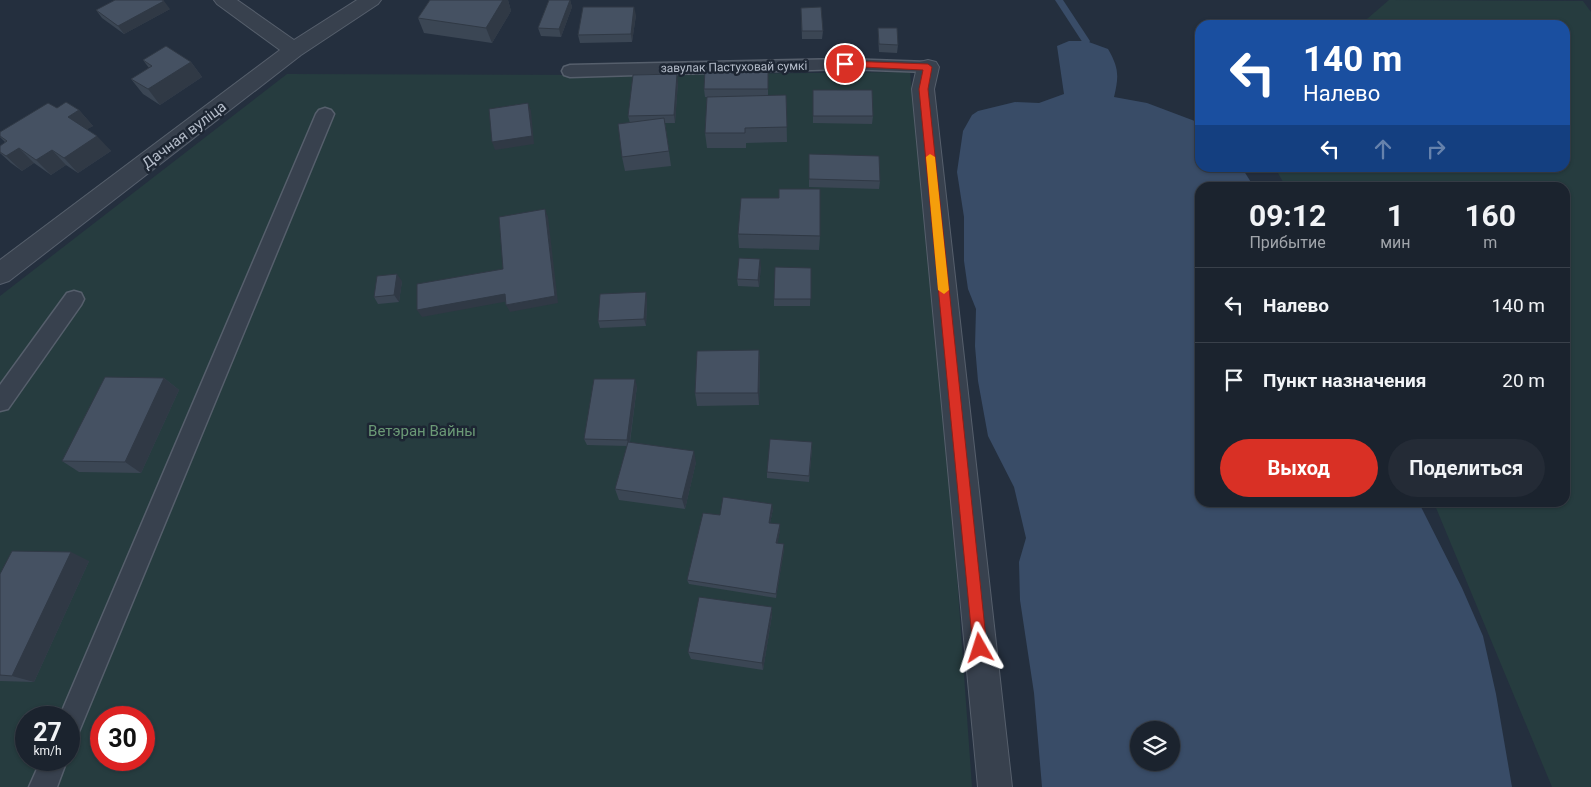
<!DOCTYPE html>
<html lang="ru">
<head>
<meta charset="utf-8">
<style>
  :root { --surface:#1b232e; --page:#242b36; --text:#f1f3f6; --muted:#a0a4aa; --line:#39404a; --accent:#d93025 }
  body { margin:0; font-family:Roboto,sans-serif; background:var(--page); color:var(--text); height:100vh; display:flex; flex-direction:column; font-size:19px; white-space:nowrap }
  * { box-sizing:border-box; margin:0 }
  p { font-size:16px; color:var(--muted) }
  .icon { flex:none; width:28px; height:28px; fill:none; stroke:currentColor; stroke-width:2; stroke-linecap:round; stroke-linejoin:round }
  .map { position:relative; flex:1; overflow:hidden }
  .details { position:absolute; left:1195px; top:182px; width:375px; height:325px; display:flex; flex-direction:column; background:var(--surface); border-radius:15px; box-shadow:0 1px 4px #0004,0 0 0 1px var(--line) }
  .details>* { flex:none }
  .banner { position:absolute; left:1195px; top:20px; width:375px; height:152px; border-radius:15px; box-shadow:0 1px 4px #0004,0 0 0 1px var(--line); background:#1a4fa0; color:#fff; overflow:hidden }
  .fabs { position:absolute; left:1130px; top:721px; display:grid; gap:10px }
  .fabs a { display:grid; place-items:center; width:50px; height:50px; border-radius:50%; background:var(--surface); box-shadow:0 1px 4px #0004,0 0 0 1px var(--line); font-size:25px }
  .speed { position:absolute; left:15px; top:706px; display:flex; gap:10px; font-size:25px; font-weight:700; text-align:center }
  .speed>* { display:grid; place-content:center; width:65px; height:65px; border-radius:50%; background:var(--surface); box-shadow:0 1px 4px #0004,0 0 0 1px var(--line); line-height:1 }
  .speed small { font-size:12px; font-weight:400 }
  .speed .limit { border:8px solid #d22; background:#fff; color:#111 }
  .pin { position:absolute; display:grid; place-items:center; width:42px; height:42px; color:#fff; margin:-21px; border:2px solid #fff; border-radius:50%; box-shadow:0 1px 5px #0007 }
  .me { position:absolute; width:55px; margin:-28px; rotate:354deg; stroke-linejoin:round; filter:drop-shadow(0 0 4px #0008) }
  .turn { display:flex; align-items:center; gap:18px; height:105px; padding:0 25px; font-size:22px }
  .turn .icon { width:65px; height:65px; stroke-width:2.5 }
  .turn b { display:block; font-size:35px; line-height:42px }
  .lanes { display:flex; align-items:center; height:48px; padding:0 25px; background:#0003; justify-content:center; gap:25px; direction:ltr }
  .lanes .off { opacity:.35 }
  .eta { display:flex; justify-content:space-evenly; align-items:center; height:85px; text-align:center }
  .eta b { font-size:30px; font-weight:700; line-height:35px }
  .action { display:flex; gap:10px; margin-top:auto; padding:10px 25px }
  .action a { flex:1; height:58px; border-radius:30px; background:var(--accent); color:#fff; font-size:20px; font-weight:700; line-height:58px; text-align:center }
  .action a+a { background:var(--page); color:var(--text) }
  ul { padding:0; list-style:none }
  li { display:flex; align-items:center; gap:15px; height:75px; padding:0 25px; border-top:1px solid var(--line) }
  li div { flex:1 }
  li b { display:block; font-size:19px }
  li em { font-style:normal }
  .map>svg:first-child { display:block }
  .green { fill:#263c3f; fill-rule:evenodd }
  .water { fill:#394c67; fill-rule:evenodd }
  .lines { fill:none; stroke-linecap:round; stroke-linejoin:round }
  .stream { fill:#394c67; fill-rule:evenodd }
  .lane-casing { stroke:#565f6c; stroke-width:3 }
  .street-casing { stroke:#565f6c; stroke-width:2 }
  .lane { fill:#38414e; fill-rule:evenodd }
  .street { fill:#38414e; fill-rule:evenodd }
  .wall { fill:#3b4654 }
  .shaded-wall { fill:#303945 }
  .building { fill:#455162; stroke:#303945 }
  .route { fill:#d93025; stroke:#8d1f18 }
  .slow { fill:#f59e0b }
  .labels { text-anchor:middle; stroke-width:5; stroke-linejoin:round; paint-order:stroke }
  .far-street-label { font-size:12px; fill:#b4bcc9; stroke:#1d2633 }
  .street-label { font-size:15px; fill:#b4bcc9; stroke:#1d2633 }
  .park-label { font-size:15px; fill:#6b9a76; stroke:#1d2633 }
</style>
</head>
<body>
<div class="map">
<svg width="1591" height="787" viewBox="0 0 1591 787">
  <rect width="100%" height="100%" fill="#242f3e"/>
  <g class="green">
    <path d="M1389 0 1583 1 1591 12V787H1552L1434 503 1565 502V188L1286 187 1275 168H1565V25H1360Z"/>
    <path d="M910 72 947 436 972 787H0V296L287 74 615 75ZM26 718H69V760H26ZM101 718H144V760H101Z"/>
  </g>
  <path class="water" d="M1069 41H1086L1108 49C1119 68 1119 76 1114 97L1147 103 1200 123V168H1242L1254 187 1200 188V502L1419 503 1462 588 1483 636 1496 694 1512 787H1042L1034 693 1020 600 1019 562 1026 538 1014 487 988 436 978 381 975 346 976 309 968 289 964 261V217L957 172 963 131 972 115 978 111 1015 102 1039 103 1064 94 1057 46ZM1139 730H1171V762H1139Z"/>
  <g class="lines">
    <path class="stream" d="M1055 0H1063L1090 41 1089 43H1083Z"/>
    <g class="lane-casing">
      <g id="lane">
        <path d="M845 59 928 62 934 63 936 67 934 71 928 72 845 69 570 77 564 75 562 71 564 67 570 65Z"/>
        <path d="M325 108 331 110 334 114 78 734 69 738V718H59L316 114 319 110Z"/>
        <path d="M74 291 81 293 84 299 81 305 8 409 0 411V385L67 293Z"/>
        <path d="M41 760H67L57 787H29Z"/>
      </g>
    </g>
    <g class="street-casing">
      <g id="street">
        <path d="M214 0H237L294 40 357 0H381L378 4 301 55 9 281 0 284V260L280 50 217 4Z"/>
        <path d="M928 60 936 62 939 67 934 89 1012 787H978L912 89 917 67 920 62Z"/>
      </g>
    </g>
    <use href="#lane" class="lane"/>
    <use href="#street" class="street"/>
  </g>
  <g class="wall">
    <path d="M430 0H508L511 11 492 43 424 33 418 18Z"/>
    <path d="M549 0H570L572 7 561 37 541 36 538 28Z"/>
    <path d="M801 8 823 31 822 39H802Z"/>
    <path d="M170 9 124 34 102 18 96 10Z"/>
    <path d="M636 15 632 42 580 43 578 35Z"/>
    <path d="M878 28 898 45 897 53 879 52 878 36Z"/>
    <path d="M143 60 191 62 202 77 160 105 143 94 131 79 149 68Z"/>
    <path d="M768 69V96L786 95 787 142 746 143V148H707L705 133 707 97H705L704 89Z"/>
    <path d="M678 82 675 123H665L671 166 625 171 622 157 630 123 628 116Z"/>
    <path d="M813 90 873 116 872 124 813 123Z"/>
    <path d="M57 108 79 110 93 126 87 129 111 151 78 173 66 165 51 175 34 163 22 171 11 163 0 153V146L5 142 0 137V132Z"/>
    <path d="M809 154 880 181 879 189 809 187Z"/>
    <path d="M738 234 820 236 819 250 739 248Z"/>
    <path d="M761 266 759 287 738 286 737 279Z"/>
    <path d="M811 268 810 306H774V299Z"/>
    <path d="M402 281 399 302 378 304 374 297Z"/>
    <path d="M647 299 646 326 600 328 598 321Z"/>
    <path d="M759 350 760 363 759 405 697 406 695 393Z"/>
    <path d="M164 378 179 390 141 473 79 472 62 461Z"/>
    <path d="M637 386 630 442 696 462 685 509 619 500 615 489 627 446 587 445 584 439Z"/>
    <path d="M812 448 809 482 767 478V472Z"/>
    <path d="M773 509 770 523 780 530 777 543 784 549 776 598 689 584 687 580 720 515Z"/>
    <path d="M89 561 34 682 0 681V574Z"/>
    <path d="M772 607V615L763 670 691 659 688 652Z"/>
  </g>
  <g class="shaded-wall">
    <path d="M503 0H508L511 11 492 43 486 28Z"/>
    <path d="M570 0 572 7 561 37 559 29Z"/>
    <path d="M164 1 170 9 124 34 118 26Z"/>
    <path d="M634 7 636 15 632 42 631 34Z"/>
    <path d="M191 62 202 77 160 105 148 89Z"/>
    <path d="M677 74 678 82 675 123 674 115Z"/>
    <path d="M528 103 531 111 534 144 495 150 492 142Z"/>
    <path d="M79 110 93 126 82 132 68 117Z"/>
    <path d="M97 136 111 151 78 173 64 158Z"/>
    <path d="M19 148 34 163 22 171 6 156Z"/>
    <path d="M52 150 66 165 51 175 36 160Z"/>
    <path d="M545 209 548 217 558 303 510 312 506 305Z"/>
    <path d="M760 259 761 266 759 287 758 280Z"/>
    <path d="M397 274 402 281 399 302 394 295Z"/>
    <path d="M646 292 647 299 646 326 644 319Z"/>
    <path d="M505 294 509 301 422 317 417 310Z"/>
    <path d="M759 350 760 363 759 405 758 393Z"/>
    <path d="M164 378 179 390 141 473 125 462Z"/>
    <path d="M635 379 637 386 629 446 627 440Z"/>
    <path d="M694 451 696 462 685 509 682 499Z"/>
    <path d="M772 504 773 509 769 528V523Z"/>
    <path d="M780 524V530L777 548 776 543Z"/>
    <path d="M784 544V549L776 598V594Z"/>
    <path d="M71 552 89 561 34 682 12 676Z"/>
    <path d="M772 607V615L763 670 762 663Z"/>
  </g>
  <g class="building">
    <path d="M115 0H162L164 1 118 26 96 10Z"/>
    <path d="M430 0H503L486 28 418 18Z"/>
    <path d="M549 0H570L559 29 538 28Z"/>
    <path d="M583 7H634L631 34 578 35Z"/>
    <path d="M821 7 823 31H802L801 8Z"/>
    <path d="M878 28H897L898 45 879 44Z"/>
    <path d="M166 46 191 62 148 89 131 79 152 66 143 60Z"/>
    <path d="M705 69H768V89H704Z"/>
    <path d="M677 74 674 115 628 116 633 75Z"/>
    <path d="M813 90H872L873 116H813Z"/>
    <path d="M786 95 787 127 745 128V133H705L707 97Z"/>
    <path d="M66 102 79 110 68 117 97 136 64 158 52 150 36 160 19 148 6 156 0 152V146L7 141 0 136V132L48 103 57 108Z"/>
    <path d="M528 103 532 136 492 142 489 109Z"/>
    <path d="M664 118 669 151 622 157 618 124Z"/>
    <path d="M809 154 879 156 880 181 809 179Z"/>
    <path d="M779 189H820V236L738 234 741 198H779Z"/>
    <path d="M545 209 555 296 506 305 505 294 417 310V284L503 269 499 217Z"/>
    <path d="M739 258 760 259 758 280 737 279Z"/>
    <path d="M775 267 811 268V299H774Z"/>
    <path d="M397 274 394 295 374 297 377 276Z"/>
    <path d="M646 292 644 319 598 321 600 294Z"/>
    <path d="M759 350 758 393H695L697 351Z"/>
    <path d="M105 377 164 378 125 462 62 461Z"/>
    <path d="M594 379H635L627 440 584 439Z"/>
    <path d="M770 439 812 442 809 476 767 472Z"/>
    <path d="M628 442 694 451 682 499 615 489Z"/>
    <path d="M723 497 772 504 769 523 780 524 776 543 784 544 776 594 687 580 703 513 720 515Z"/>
    <path d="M12 551 71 552 12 676 0 675V574Z"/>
    <path d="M699 597 772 607 762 663 688 652Z"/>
  </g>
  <path class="route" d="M845 61 928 64 932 67 928 89 987 648 985 653 980 655 975 653 973 648 919 89 923 70 842 66V62Z"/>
  <path class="slow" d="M930 154 935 157 949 290 944 294 938 290 926 157Z"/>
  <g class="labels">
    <g class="far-street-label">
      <text transform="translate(734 67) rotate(-1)" y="4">завулак Пастуховай сумкі</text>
    </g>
    <g class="street-label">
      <text transform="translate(184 135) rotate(-37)" y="5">Дачная вуліца</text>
    </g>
    <g class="park-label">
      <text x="422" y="436">Ветэран Вайны</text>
    </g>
  </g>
</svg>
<div class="fabs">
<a><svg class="icon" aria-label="layers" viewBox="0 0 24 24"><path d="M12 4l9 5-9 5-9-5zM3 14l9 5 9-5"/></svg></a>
</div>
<div class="speed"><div>27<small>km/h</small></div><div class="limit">30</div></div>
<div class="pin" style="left:845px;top:64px;background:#d93025"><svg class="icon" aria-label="arrive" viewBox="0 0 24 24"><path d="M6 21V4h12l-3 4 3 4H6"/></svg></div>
<svg class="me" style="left:980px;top:648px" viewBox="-20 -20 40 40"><path d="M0-17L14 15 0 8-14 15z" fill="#d93025" stroke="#fff" stroke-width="4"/></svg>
<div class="banner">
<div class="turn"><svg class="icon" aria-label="left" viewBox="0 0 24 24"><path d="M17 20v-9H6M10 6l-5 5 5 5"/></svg><div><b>140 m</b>Налево</div></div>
<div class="lanes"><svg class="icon" aria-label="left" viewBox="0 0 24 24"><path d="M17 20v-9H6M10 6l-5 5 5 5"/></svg><svg class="icon off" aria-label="ahead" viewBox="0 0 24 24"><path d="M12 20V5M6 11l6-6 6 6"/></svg><svg class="icon off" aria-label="right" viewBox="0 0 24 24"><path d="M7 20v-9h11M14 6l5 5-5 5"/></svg></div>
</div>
<section class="details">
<div class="eta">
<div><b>09:12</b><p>Прибытие</p></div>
<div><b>1</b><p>мин</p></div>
<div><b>160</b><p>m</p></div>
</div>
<ul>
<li><svg class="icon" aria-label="left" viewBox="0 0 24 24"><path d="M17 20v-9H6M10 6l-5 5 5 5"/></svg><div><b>Налево</b></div><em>140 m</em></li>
<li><svg class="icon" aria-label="arrive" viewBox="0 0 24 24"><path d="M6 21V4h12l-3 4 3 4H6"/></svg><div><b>Пункт назначения</b></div><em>20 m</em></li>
</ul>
<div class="action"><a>Выход</a><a>Поделиться</a></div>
</section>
</div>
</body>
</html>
